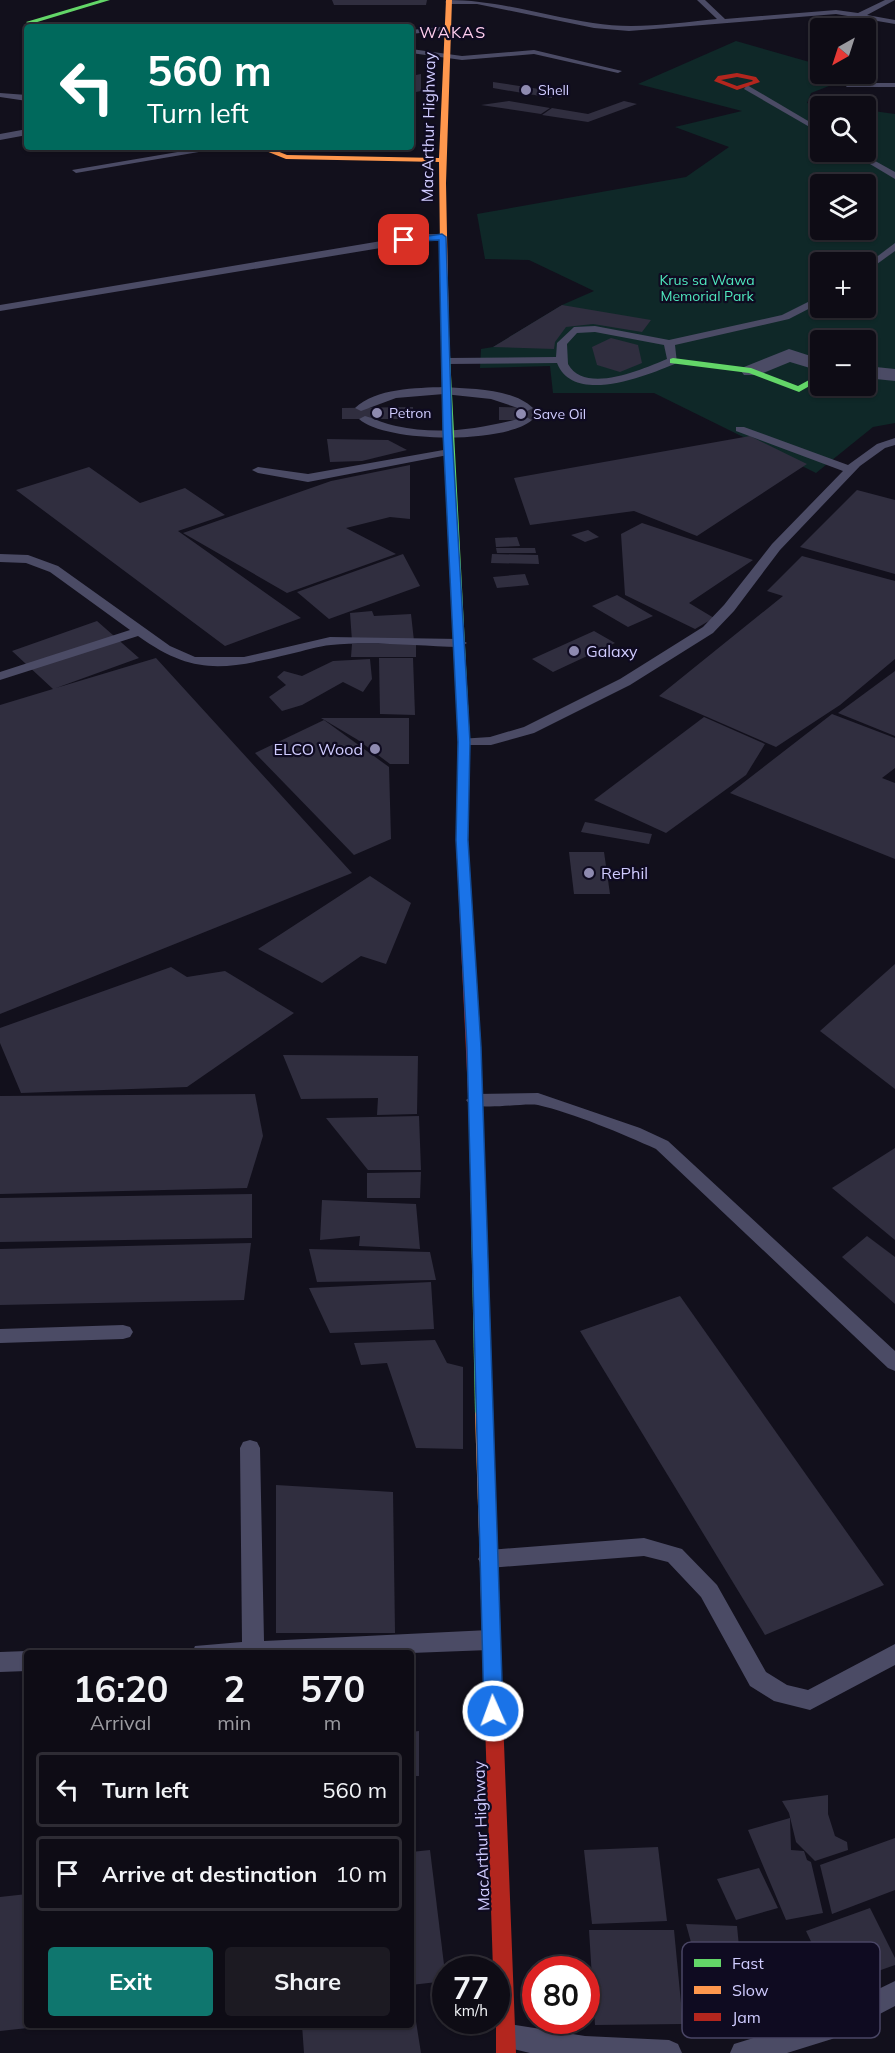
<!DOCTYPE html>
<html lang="en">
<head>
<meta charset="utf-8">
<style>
  :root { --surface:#0e0c15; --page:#1c1a22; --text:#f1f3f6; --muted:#9b9ba0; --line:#2e2c34; --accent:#0f766e }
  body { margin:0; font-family:Mulish,sans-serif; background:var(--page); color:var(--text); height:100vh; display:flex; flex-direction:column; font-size:22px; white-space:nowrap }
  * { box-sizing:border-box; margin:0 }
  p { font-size:20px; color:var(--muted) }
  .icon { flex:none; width:33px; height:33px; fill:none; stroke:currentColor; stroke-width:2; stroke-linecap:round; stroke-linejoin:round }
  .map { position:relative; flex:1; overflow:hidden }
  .drawer { position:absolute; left:24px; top:1650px; width:390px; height:378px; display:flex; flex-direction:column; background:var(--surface); border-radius:6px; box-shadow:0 2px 4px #0004,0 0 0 2px var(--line) }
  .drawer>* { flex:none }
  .top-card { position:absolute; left:24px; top:24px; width:390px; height:126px; border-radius:6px; box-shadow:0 2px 4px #0004,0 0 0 2px var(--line); background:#00695c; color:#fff; overflow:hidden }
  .needle { width:39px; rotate:219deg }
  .controls { position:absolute; left:810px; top:18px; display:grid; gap:12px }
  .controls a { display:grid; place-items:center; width:66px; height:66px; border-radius:6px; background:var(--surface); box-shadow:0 2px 4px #0004,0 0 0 2px var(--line); font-size:30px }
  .speed { position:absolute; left:432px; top:1956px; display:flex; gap:12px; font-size:30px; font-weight:700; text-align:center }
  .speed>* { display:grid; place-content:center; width:78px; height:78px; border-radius:50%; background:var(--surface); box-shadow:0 2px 4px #0004,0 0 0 2px var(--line); line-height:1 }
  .speed small { font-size:15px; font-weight:400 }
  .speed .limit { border:9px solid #d22; background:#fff; color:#111 }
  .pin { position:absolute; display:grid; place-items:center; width:51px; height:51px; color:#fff; margin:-26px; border-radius:12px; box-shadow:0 3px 9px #0006 }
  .me { position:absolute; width:66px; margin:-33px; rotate:358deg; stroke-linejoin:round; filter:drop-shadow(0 0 4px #0008) }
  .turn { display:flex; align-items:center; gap:21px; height:126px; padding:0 24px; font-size:27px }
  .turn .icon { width:78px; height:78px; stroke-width:2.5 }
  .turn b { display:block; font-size:42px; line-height:51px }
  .eta { display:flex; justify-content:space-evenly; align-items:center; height:102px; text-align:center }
  .eta b { font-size:36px; font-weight:700; line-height:42px }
  .button { display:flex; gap:12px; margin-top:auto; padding:12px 24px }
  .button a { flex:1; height:69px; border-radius:6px; background:var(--accent); color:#fff; font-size:24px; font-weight:700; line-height:69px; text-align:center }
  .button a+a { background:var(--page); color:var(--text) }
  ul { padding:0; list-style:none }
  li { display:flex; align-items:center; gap:18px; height:75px; margin:0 12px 9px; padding:0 12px; border:3px solid var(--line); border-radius:6px }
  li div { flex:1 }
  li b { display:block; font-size:22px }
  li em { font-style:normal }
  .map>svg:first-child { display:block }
  .green { fill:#0f2828; fill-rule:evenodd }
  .building { fill:#302e3f }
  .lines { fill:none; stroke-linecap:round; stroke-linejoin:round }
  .lane { fill:#4b4b65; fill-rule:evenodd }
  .street { fill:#4b4b65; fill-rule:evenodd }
  .fast { fill:#63d668; fill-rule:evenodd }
  .slow { fill:#ff974d; fill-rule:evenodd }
  .jam { fill:#b3261e; fill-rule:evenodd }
  .route { fill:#1a73e8; stroke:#114b97; stroke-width:1.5 }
  .poi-dot { fill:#8e8ab0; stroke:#0f0b21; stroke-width:2 }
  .labels { text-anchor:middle; stroke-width:4.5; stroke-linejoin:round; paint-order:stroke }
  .far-poi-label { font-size:14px; fill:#d0ccff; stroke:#0f0b21; text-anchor:start }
  .far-park-label { font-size:14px; fill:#4fe8be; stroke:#0f0b21 }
  .far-quarter-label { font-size:16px; letter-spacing:1.5px; fill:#ffceee; stroke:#0f0b21 }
  .street-label { font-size:16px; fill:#d0ccff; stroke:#0f0b21 }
  .poi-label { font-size:16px; fill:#d0ccff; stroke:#0f0b21; text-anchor:start }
  .key { fill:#0f0b21; stroke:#494564; stroke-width:1.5 }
  .key-label { font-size:16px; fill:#d0ccff }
</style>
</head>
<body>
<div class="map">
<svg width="895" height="2053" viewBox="0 0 895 2053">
  <rect width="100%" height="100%" fill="#12101c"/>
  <path class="green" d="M736 41 820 65V74L857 75 811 93 807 103 836 106H820V152H866V110L895 114V423L873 427 816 473 654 393H553L550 366 480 368 481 349 493 347 562 305 594 291 529 260 485 259 477 214 686 177 729 147 675 127 742 111 638 84ZM820 184H866V230H820ZM820 262H866V308H820ZM820 340H866V386H820Z"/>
  <g class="building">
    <path d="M332 0H427L426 5H334Z"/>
    <path d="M421 74V91L411 93V76Z"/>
    <path d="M493 82 552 91V98L493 88Z"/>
    <path d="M509 101 550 108 541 114 481 105Z"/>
    <path d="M624 101 637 104 588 122 542 115 552 108 588 114Z"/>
    <path d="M562 305 651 320 642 332 593 324 566 327 555 342 554 349 493 347Z"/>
    <path d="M611 338 638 345 642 363 620 372 597 365 592 347Z"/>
    <path d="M413 407V419H342V408Z"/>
    <path d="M499 407 542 408 543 420H499Z"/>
    <path d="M750 436 807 464 697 536 634 511 530 525 514 478Z"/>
    <path d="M327 439 388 440 407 450 362 461 330 462Z"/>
    <path d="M410 465V519L390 517 346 528 396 554 287 593 183 533 331 481Z"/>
    <path d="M89 467 140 503 185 488 225 515 178 531 301 618 225 646 16 490Z"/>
    <path d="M857 490 895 500V574L800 547Z"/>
    <path d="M642 523 753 560 689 603 714 618 695 629 625 595 621 534Z"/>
    <path d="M588 530 599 537 585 542 571 535Z"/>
    <path d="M517 537 520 546 496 547 495 538Z"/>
    <path d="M496 548H535L536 553H497Z"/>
    <path d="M403 554 420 586 329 619 297 592Z"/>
    <path d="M492 554 538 555 539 564 491 563Z"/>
    <path d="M802 556 895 581V659L840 705 776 747 659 696 783 596 767 591Z"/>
    <path d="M525 574 529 585 497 588 493 577Z"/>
    <path d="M617 595 653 616 628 627 592 606Z"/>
    <path d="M372 611 374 616 411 614 414 641H352L350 613Z"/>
    <path d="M97 621 139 658 56 688 156 658 352 873 0 1014V705L53 689 12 651Z"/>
    <path d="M594 631 615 643 553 672 532 659Z"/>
    <path d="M352 644H416V657H351Z"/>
    <path d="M379 658H413L415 715 380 714Z"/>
    <path d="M370 659 372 679 363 692 343 682 302 705 282 711 269 697 286 685 277 677 284 671 302 676 333 661Z"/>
    <path d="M895 671V736L838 713Z"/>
    <path d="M832 714 895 738V768L882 778 895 783V859L730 793Z"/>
    <path d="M704 717 765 744 746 775 666 833 594 800Z"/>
    <path d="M321 718H409V764H390L358 740Z"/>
    <path d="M324 720 389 767 391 839 354 855 255 753Z"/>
    <path d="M585 822 652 834 649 844 581 832Z"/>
    <path d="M569 852H604L610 894H574Z"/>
    <path d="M370 876 411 903 386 964 361 956 322 983 258 949Z"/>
    <path d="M895 964V1089L820 1031Z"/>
    <path d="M171 967 187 977 225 971 294 1013 187 1087 21 1093 0 1043V1028Z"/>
    <path d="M283 1055 418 1056 417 1114 377 1115 378 1098 301 1099Z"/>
    <path d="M255 1094 263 1136 247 1188 0 1194V1096Z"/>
    <path d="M419 1116 421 1170H368L326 1118Z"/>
    <path d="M895 1148V1240L832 1188Z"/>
    <path d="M421 1172 420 1198H367V1173Z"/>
    <path d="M252 1194V1238L0 1242V1198Z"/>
    <path d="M322 1200 416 1204 420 1249 359 1246 360 1236 320 1240Z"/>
    <path d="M867 1236 895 1257V1304L842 1257Z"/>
    <path d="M251 1243 244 1300 0 1305V1249Z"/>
    <path d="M309 1249 430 1252 436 1280 317 1282Z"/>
    <path d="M431 1282 434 1329 330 1333 309 1288Z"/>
    <path d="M680 1296 884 1585 765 1635 580 1331Z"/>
    <path d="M435 1340 447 1363 463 1367V1449L416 1448 387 1363 361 1365 354 1343Z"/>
    <path d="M276 1485 393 1492 395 1633H276Z"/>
    <path d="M419 1731V1776H411V1732Z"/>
    <path d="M828 1795V1814L835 1836 847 1842 848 1850 815 1861 796 1842 789 1813 782 1801Z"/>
    <path d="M790 1818 791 1850 804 1851 807 1860 811 1862 823 1913 786 1920 748 1830Z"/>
    <path d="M895 1838V1890L832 1914 820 1865Z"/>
    <path d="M658 1847 667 1921 592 1924 584 1850Z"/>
    <path d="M430 1850 446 1981 411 1985V1852Z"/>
    <path d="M759 1868 778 1908 736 1920 717 1879Z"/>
    <path d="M27 1894V2025L37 2027 0 2031V1897Z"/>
    <path d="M870 1908 895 1958V1965L833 1987 806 1931Z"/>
    <path d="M686 1924 737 1926 740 1957H695Z"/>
    <path d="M589 1930H674L683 2024 595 2025Z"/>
    <path d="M411 1990 421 2053H304L302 2025H411Z"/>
  </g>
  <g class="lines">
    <g class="lane">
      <path d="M448 0C498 0 544 16 593 23 634 30 676 23 717 19L697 0H705L725 19 836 10 858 13 885 0H895L867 15 895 20V24L836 14 629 31 594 28 477 4H449L445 2Z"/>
      <path d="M450 26 447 30 411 34V30Z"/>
      <path d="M411 49 462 56 534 50 622 71 618 73 534 54 462 60 411 53Z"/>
      <path d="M849 83H895V87H846Z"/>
      <path d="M747 85 820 128V133L744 89Z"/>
      <path d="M0 93 27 95V101L0 97Z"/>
      <path d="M27 129V135L0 140V134Z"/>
      <path d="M207 147H228L76 173 72 170Z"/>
      <path d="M850 152H859L895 172V179Z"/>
      <path d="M423 234H442L447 237 0 311V305Z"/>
      <path d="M895 243V251L866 272V265Z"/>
      <path d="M820 296V303L789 319 675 345 677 363C648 375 574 406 557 363L446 364 441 361 446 358 556 357 557 343 574 327 595 326 669 340 782 315ZM595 332 664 345 667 359C643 369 585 395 568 364L567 344 577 333Z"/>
      <path d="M444 387C471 389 512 388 533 408L527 411 491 399 444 394 396 398 361 411 355 408C376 388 416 388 444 387Z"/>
      <path d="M365 416C376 419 385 424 396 426 441 436 483 428 526 417L532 420C505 444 385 443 359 419Z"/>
      <path d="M736 427H744L848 465 877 444 895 438V445L885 448 860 466 780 550 734 611 713 633 630 685 534 733 491 745H459V739L490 737 524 727 620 679 703 627 724 605 772 544 843 471 736 431Z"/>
      <path d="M449 449 455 452 453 454 308 482 258 473 252 470 258 467 308 474Z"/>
      <path d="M0 554 28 555 58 566 170 646 195 657H244L330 637 460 639 467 643 460 647C418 646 373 641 331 645 318 646 304 651 290 654 226 669 195 677 138 636L0 680V672L130 630 50 572 26 563 0 562Z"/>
      <path d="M538 1093 640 1128 668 1141 895 1351V1371L888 1368 656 1149C623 1134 573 1113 538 1105 523 1102 474 1113 466 1100L475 1094Z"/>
      <path d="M123 1325 130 1327 133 1332 130 1337 123 1339 0 1343V1329Z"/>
      <path d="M250 1440 257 1442 260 1448 264 1641 489 1630 497 1633 500 1640 497 1647 489 1650 411 1653H192L195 1646 242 1642 240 1448 243 1442Z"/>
      <path d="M644 1538 682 1549 717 1585 766 1672 787 1685 808 1690 895 1644V1665L810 1710 774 1701 750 1686 701 1597 668 1562 644 1556 489 1568 482 1565 478 1559 482 1553 489 1550Z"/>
      <path d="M27 1651 32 1653H27V1671L0 1672V1652Z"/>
      <path d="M895 1981V2006L832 2039 787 2053H730L734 2044 819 2018Z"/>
      <path d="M509 2024 585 2036 669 2040 678 2044 682 2053H530L500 2046 496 2037 500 2028Z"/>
    </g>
    <g class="street">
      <path d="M789 349 820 359V371L790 362 758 375H744L741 371 744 367Z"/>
      <path d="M866 366 895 369V381L866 378Z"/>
    </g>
    <g class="fast">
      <path d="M100 0H110L34 23 40 27H33L26 22Z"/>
      <path d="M445 333 449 336 470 742 469 792 463 796 457 792 458 742 441 336Z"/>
      <path d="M673 358 751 368 798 386 820 374V380L799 392 749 373 670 363V359Z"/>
      <path d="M476 1110 483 1115 491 1414 489 1419 483 1420 477 1419 475 1414 469 1115Z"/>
    </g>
    <g class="slow">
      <path d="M446 0H452L446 183 449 336 445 339 441 336 439 162 286 159 256 147H267L287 155 439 158Z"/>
      <path d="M483 1408 489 1409 491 1414 502 1692 499 1698 493 1700 487 1698 484 1692 475 1414 477 1409Z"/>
    </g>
    <g class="jam">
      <path d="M737 73 756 77 760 82 737 90 714 81 718 76ZM737 77 752 80 753 81 737 86 721 80Z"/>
      <path d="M463 788 469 792 468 840 483 1115 476 1120 469 1115 456 840 457 792Z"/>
      <path d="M493 1684 499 1686 502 1692 516 2053H496V1970H493L484 1692 487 1686Z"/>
    </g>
  </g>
  <path class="route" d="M442 234 446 237 452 433 470 742 468 840 481 1047 503 1711 500 1716 493 1719 487 1716 484 1711 467 1047 456 840 458 742 443 433 439 240 404 242 400 240Z"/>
  <g class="poi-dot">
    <circle cx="526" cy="90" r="6"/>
    <circle cx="377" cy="413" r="6"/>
    <circle cx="521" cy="414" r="6"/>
    <circle cx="574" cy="651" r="6"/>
    <circle cx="375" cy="749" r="6"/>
    <circle cx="589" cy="873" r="6"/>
  </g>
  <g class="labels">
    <g class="far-poi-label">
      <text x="538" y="95">Shell</text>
      <text x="389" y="418">Petron</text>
      <text x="533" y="419">Save Oil</text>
    </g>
    <g class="far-park-label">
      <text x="707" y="285">Krus sa Wawa<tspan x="707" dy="16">Memorial Park</tspan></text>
    </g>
    <g class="far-quarter-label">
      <text x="453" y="38">WAKAS</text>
    </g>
    <g class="street-label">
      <text transform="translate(428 127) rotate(-89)" y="6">MacArthur Highway</text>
      <text transform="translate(481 1836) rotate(-92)" y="6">MacArthur Highway</text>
    </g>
    <g class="poi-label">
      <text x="586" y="657">Galaxy</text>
      <text x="363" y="755" text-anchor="end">ELCO Wood</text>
      <text x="601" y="879">RePhil</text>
    </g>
  </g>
  <rect x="682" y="1942" width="198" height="96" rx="9" class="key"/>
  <rect x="694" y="1959" width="27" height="8" fill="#63d668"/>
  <rect x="694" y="1986" width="27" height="8" fill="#ff974d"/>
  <rect x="694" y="2013" width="27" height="8" fill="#b3261e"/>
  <g class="key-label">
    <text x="732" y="1969">Fast</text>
    <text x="732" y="1996">Slow</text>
    <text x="732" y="2023">Jam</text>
  </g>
</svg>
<div class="controls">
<a><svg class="needle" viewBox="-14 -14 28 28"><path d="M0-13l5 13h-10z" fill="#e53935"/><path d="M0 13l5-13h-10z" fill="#9b9ba0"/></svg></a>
<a><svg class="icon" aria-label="search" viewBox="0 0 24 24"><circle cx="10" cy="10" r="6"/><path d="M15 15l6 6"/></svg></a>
<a><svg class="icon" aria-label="layers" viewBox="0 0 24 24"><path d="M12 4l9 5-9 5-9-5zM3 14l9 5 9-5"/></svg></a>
<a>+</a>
<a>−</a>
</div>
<div class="speed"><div>77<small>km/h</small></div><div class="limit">80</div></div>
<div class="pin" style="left:404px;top:240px;background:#d93025"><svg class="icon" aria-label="arrive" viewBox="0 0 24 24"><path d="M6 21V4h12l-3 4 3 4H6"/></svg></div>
<svg class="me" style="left:493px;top:1711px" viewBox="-20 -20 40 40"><circle r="17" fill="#1a73e8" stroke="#fff" stroke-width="3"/><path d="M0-11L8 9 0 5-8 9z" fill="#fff"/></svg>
<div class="top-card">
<div class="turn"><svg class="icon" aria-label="left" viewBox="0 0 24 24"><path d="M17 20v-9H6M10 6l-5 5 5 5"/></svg><div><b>560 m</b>Turn left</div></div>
</div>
<section class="drawer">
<div class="eta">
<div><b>16:20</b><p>Arrival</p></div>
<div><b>2</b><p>min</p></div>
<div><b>570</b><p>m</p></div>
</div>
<ul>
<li><svg class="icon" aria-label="left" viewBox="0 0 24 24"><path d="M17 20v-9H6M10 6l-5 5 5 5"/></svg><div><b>Turn left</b></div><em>560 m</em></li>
<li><svg class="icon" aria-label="arrive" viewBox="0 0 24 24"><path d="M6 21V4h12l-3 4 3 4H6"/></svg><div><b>Arrive at destination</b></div><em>10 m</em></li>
</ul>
<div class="button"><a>Exit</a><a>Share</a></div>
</section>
</div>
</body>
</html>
